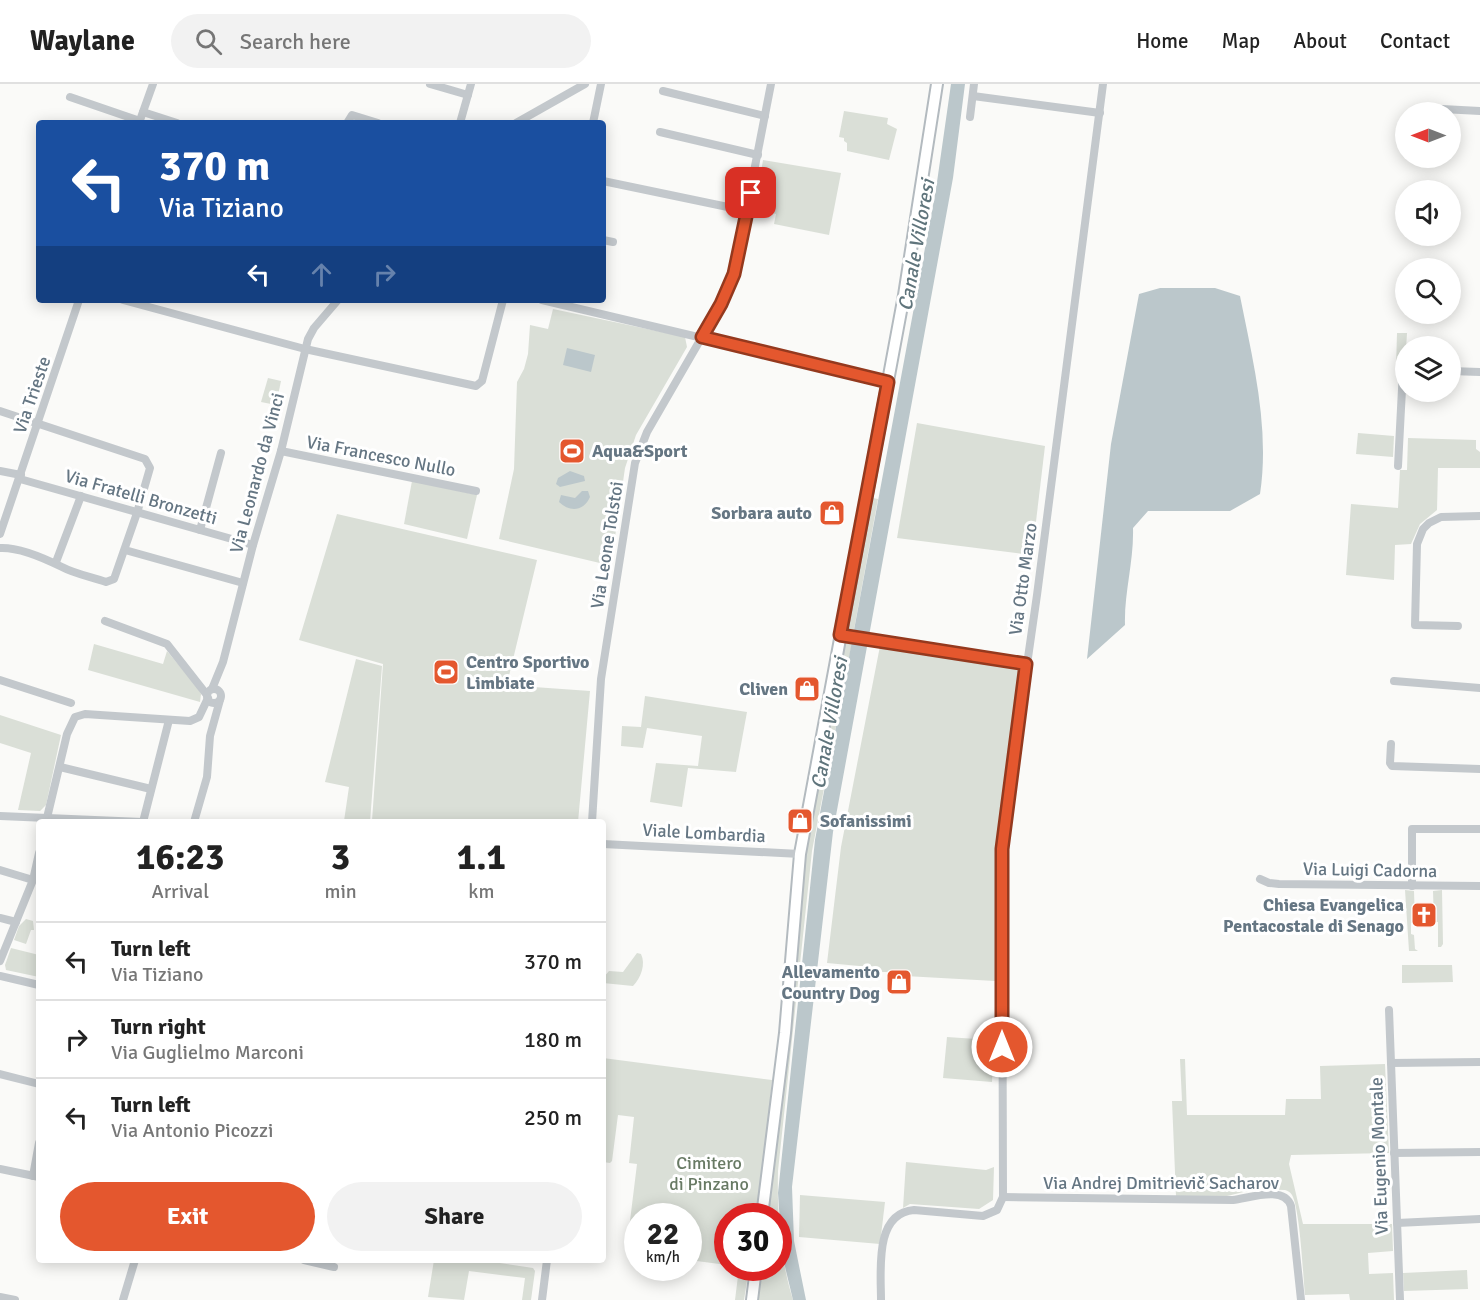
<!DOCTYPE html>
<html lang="en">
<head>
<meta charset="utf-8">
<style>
  :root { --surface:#fff; --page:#f2f2f2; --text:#222; --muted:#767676; --line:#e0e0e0; --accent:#e4572e }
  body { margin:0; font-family:Signika,sans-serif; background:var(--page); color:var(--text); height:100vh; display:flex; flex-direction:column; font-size:22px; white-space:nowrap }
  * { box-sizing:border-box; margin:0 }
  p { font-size:20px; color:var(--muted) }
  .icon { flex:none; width:33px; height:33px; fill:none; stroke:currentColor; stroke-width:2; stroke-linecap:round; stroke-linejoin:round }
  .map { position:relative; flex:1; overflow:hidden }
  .details { position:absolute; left:36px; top:735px; width:570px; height:444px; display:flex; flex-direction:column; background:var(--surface); border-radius:6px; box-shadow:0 3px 15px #0003 }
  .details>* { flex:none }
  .top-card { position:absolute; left:36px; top:36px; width:570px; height:183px; border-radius:6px; box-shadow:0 3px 15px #0003; background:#1a4fa0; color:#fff; overflow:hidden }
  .needle { width:39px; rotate:270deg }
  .tools { position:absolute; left:1395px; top:18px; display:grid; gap:12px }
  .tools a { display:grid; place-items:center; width:66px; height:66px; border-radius:50%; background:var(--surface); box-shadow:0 3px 15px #0003; font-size:30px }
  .speed { position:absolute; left:624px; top:1119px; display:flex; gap:12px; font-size:30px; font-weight:700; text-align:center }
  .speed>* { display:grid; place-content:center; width:78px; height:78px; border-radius:50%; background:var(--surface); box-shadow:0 3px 15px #0003; line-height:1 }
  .speed small { font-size:15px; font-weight:400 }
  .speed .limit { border:9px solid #d22; background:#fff; color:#111 }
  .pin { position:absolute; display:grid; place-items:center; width:51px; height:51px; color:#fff; margin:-26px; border-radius:12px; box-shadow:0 3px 9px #0006 }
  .me { position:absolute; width:66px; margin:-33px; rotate:0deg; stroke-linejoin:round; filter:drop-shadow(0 0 4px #0008) }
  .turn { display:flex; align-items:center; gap:21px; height:126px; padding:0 24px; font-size:27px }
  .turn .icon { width:78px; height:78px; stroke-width:2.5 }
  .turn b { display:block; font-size:42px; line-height:51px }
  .lanes { display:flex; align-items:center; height:57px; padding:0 24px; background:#0003; justify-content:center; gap:30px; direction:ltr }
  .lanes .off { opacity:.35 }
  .eta { display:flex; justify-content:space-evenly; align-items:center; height:102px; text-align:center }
  .eta b { font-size:36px; font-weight:700; line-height:42px }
  .cta { display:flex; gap:12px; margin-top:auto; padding:12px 24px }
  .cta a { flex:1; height:69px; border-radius:36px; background:var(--accent); color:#fff; font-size:24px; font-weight:700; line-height:69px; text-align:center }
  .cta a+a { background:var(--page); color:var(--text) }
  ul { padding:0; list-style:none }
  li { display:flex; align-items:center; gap:18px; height:78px; padding:0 24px; border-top:2px solid var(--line) }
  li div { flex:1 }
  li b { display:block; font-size:22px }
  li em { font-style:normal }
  header { display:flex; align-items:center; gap:36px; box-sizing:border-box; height:84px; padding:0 30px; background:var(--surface); border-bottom:2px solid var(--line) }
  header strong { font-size:28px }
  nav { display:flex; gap:33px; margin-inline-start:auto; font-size:21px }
  .search { width:420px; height:54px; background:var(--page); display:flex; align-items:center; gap:15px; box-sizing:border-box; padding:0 21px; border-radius:33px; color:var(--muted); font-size:22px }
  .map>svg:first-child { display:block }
  .green { fill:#dadfd7 }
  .water { fill:#bbc7cb }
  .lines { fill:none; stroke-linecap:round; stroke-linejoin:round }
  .secondary-casing { stroke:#b3babf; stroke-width:14 }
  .street { stroke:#c3c8cc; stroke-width:8 }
  .secondary { stroke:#fff; stroke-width:10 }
  .route-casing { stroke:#94391e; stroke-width:15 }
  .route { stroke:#e4572e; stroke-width:10 }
  .labels { text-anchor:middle; stroke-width:6; stroke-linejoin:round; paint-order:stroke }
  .street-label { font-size:18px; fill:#657683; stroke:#fff }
  .poi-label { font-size:18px; font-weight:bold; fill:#657683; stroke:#fff; text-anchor:end }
  .park-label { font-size:18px; fill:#687a64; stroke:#fff }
  .water-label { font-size:20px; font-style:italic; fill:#60757c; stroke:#fff }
</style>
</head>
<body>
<header>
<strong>Waylane</strong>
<div class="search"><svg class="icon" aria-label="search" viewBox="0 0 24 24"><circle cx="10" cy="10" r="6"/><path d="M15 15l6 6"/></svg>Search here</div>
<nav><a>Home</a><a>Map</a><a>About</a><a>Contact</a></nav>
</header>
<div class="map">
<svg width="1480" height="1216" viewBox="0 0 1480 1216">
  <rect width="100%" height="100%" fill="#fafaf8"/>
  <g class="green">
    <path d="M844 27 888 34 887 40 897 45 889 76 847 67V59L844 57V54L839 53Z"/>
    <path d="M763 76 841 89 829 151 774 140 776 130 755 124Z"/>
    <path d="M553 225 685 253 687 263 636 351 625 384 612 474 604 480 499 455 514 385 517 298 524 285 528 270 530 241 548 245Z"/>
    <path d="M1397 249H1407L1405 280 1396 284Z"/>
    <path d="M268 294 281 297 276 321 261 318Z"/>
    <path d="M917 339 1045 362 1032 471 897 454Z"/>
    <path d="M1358 349 1394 352 1393 373 1356 370Z"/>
    <path d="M1408 354 1476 356V365L1480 368V384H1438L1437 426 1420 440 1411 460 1395 461 1394 496 1346 491 1351 420 1398 424 1400 386H1407Z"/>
    <path d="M412 397 477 411 467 455 404 440Z"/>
    <path d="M873 414 878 415 853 551 845 549 871 415Z"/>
    <path d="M337 430 537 476 508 596H520V602L590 607 578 738 372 737 383 580 299 556Z"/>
    <path d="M843 554H853L812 767 778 1087C777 1131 780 1174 793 1216H756L760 1184H778V1132H765L803 779Z"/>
    <path d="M94 560 163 580 167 567 198 604 201 610 200 618 88 586Z"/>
    <path d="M880 562 1020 585 996 779 997 896 995 897 887 891V888H870V883L827 879 841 763Z"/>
    <path d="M356 575 382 582 370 738 344 737 349 703 325 698Z"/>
    <path d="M645 612 747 628 736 688 688 684 682 723 650 718 656 679 698 682 702 652 647 644 643 664 621 662 622 642 641 643Z"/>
    <path d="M0 631 61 651 46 721 40 727 18 726 31 669 0 659Z"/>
    <path d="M1405 806 1414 807 1415 838 1411 839V850L1414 851 1415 865 1418 867H1409Z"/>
    <path d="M1442 806 1443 860 1441 863H1438V838H1434L1433 807Z"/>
    <path d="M26 835 33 837 34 846H31L26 860 14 856 19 842Z"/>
    <path d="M11 864 39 871V893L6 886 5 881Z"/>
    <path d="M637 869 641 870C646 880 641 894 633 902L603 899V894L609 887 623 888Z"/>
    <path d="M1402 881H1452L1453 898 1402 899Z"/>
    <path d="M947 953 991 956 994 959 992 998 943 994Z"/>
    <path d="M603 974 772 996 767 1049 756 1132H728L727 1181 689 1176 688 1132H638L637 1146 629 1145 637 1080 629 1079 634 1033 618 1031 612 1077 610 1079 603 1078Z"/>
    <path d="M1180 975H1185L1187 1031H1285L1286 1015H1321L1320 982 1385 980 1389 1069 1291 1071 1289 1080 1303 1140H1392L1393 1167 1368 1169 1369 1190 1393 1189 1394 1216H1350L1349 1210 1305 1211C1303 1191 1300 1125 1292 1111 1290 1108 1288 1107 1285 1106L1256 1105 1227 1112H1176L1172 1017H1182Z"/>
    <path d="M906 1078 986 1086 994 1083 993 1116 979 1125 910 1120 903 1124Z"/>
    <path d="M800 1111 885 1118 880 1160 799 1153Z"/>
    <path d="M434 1176H479L533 1184 535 1187 531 1216H522L525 1194 469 1187 464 1216 428 1213Z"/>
    <path d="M739 1184H749L744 1216H735Z"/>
    <path d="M1467 1186 1468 1205 1404 1207 1403 1189Z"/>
  </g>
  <g class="water">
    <path d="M951 0H965L953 94 833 748 792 1103 794 1157 806 1216H793L782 1170 778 1109 815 756 936 105Z"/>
    <path d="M1160 204H1215L1240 212C1253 277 1270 344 1260 410L1230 427H1148L1133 444C1134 477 1124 509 1125 541L1087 575 1111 360 1139 210Z"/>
    <path d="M567 264 595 271 591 288 563 281Z"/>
    <path d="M570 387 584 392 585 397 560 403 556 400 558 394Z"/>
    <path d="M582 407H588L590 413C584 427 570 429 559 418L561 411 575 414Z"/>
  </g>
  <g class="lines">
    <g class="secondary-casing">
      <g id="secondary">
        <path d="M762 1132 785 949 800 770 904 211 937 0"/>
        <path d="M752 1216 756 1184"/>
      </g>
    </g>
    <g class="street">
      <path d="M430 0 468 11"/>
      <path d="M663 7 765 32"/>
      <path d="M973 12 1100 29"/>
      <path d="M70 13 140 37"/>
      <path d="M1442 25 1480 27"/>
      <path d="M143 28 177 39"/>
      <path d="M970 33 974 0"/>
      <path d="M139 39 153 0"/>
      <path d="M347 39 352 31 378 39"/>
      <path d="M460 39 471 0"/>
      <path d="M516 39 585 0"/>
      <path d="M593 39 601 0"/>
      <path d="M660 48 758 71"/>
      <path d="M603 97 747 127"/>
      <path d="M603 156 613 158"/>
      <path d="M123 216 305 265 476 302 482 297 503 216"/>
      <path d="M542 216 888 298"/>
      <path d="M1450 287 1480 288"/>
      <path d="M0 327 145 375 150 384 137 429 114 495 106 498C92 493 75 490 62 483 44 474 20 463 0 464"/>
      <path d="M281 367 476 407"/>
      <path d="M1398 382 1403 286H1406"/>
      <path d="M0 387 21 391"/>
      <path d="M20 395 253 461"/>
      <path d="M200 446 221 369"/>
      <path d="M0 450 79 216"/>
      <path d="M125 466 243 499"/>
      <path d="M56 478 81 412"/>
      <path d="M105 537 167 560 207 611"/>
      <path d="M1458 542 1415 541 1417 460 1423 445 1429 439 1441 433 1480 432"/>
      <path d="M840 551 1026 580"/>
      <path d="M0 596 71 619"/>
      <path d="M1394 597 1480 604"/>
      <circle cx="214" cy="612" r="7"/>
      <path d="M212 605 223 578 253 461 281 367 308 255 314 244 338 216"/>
      <path d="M1391 660 1390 679 1392 682 1480 685"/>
      <path d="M60 683 151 705"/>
      <path d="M0 732 142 738"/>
      <path d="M46 738 67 650 75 633 85 630 190 637 199 633 208 614"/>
      <path d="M143 738 169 636"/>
      <path d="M194 738 207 693 210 652 220 616"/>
      <path d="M592 738 601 595 635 379 647 348 721 220 734 190 771 0"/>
      <path d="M603 760 800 770"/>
      <path d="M0 786 33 796"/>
      <path d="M1260 795 1269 799 1279 800 1480 802"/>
      <path d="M1412 802V745H1480"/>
      <path d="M0 834 16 838"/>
      <path d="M0 877 33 796 39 769"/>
      <path d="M0 892 39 901"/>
      <path d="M1389 926 1400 1216"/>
      <path d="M1391 979 1480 978"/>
      <path d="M0 990 39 1000"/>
      <path d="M1394 1069 1480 1068"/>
      <path d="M0 1085 39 1093"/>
      <path d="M33 1092 39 1059"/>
      <path d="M1003 1113 1233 1116C1250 1114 1284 1101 1291 1122L1301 1216"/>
      <path d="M1397 1139 1480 1135"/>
      <path d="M304 1176 334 1183"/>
      <path d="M0 1213 15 1216"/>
      <path d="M123 1216 135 1176"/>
      <path d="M542 1216 547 1176"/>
      <path d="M881 1216C881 1187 874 1129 914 1126L983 1132 997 1126 1003 1113 1002 755 1037 511 1103 0"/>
    </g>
    <use href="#secondary" class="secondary"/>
  </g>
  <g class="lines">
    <g class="route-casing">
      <path id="route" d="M751 109 734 190 721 220 702 253 888 298 840 551 1026 580 1002 765V963"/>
    </g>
    <use href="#route" class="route"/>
  </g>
  <defs>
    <g id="stadium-square" transform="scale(1.35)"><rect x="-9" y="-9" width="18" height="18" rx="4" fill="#e4572e" stroke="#fff"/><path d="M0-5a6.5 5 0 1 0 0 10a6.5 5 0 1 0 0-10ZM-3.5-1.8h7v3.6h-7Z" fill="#fff"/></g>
    <g id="shop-square" transform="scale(1.35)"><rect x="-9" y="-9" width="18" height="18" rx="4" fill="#e4572e" stroke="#fff"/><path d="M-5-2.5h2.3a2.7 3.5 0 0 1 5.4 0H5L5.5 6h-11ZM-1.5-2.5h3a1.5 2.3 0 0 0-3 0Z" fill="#fff"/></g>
    <g id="church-square" transform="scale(1.35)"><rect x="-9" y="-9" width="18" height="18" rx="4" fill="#e4572e" stroke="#fff"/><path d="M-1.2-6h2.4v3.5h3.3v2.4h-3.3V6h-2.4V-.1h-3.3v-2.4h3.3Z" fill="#fff"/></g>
  </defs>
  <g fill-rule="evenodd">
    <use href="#stadium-square" x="572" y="367"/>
    <use href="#shop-square" x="832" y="429"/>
    <use href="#stadium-square" x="446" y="588"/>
    <use href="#shop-square" x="807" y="605"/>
    <use href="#shop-square" x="800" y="737"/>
    <use href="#church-square" x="1424" y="831"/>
    <use href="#shop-square" x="899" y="898"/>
  </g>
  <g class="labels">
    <g class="street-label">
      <text transform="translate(32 311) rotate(-71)" y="6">Via Trieste</text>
      <text transform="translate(381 372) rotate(11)" y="6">Via Francesco Nullo</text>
      <text transform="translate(257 389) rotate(-75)" y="6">Via Leonardo da Vinci</text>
      <text transform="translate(141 413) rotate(16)" y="6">Via Fratelli Bronzetti</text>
      <text transform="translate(607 461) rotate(-81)" y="6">Via Leone Tolstoi</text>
      <text transform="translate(1023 495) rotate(-82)" y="6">Via Otto Marzo</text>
      <text transform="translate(704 749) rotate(3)" y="6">Viale Lombardia</text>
      <text transform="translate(1370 786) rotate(1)" y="6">Via Luigi Cadorna</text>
      <text transform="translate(1379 1072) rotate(-92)" y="6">Via Eugenio Montale</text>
      <text x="1161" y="1105">Via Andrej Dmitrievič Sacharov</text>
    </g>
    <g class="poi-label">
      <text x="592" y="373" text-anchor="start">Aqua&amp;Sport</text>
      <text x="812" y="435">Sorbara auto</text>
      <text x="466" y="584" text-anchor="start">Centro Sportivo<tspan x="466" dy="21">Limbiate</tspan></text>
      <text x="788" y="611">Cliven</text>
      <text x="820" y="743" text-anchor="start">Sofanissimi</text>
      <text x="1404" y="827">Chiesa Evangelica<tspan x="1404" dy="21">Pentacostale di Senago</tspan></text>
      <text x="880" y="894">Allevamento<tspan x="880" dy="21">Country Dog</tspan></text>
    </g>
    <g class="park-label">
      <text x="709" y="1085">Cimitero<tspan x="709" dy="21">di Pinzano</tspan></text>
    </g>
    <g class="water-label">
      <text transform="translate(916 161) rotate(-80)" y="7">Canale Villoresi</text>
      <text transform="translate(829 639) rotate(-80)" y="7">Canale Villoresi</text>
    </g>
  </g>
</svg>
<div class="tools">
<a><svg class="needle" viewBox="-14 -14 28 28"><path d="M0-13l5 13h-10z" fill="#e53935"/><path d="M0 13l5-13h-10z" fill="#767676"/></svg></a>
<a><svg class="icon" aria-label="sound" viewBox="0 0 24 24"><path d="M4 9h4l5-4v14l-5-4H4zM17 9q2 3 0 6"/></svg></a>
<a><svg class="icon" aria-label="search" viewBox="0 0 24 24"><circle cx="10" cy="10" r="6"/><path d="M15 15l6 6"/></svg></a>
<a><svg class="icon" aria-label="layers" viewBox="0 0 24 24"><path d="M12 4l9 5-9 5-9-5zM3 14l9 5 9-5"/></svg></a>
</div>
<div class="speed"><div>22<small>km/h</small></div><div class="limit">30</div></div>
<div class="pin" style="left:751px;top:109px;background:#d93025"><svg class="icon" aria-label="arrive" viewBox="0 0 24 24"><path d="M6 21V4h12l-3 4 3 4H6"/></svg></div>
<svg class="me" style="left:1002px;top:963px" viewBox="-20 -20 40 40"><circle r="17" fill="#e4572e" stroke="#fff" stroke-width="3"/><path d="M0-11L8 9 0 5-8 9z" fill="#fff"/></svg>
<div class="top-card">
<div class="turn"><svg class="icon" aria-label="left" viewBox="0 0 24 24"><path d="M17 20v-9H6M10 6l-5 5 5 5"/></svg><div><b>370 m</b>Via Tiziano</div></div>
<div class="lanes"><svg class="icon" aria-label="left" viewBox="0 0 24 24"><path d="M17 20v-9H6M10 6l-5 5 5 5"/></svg><svg class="icon off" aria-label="ahead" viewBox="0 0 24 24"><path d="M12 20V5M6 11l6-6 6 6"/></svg><svg class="icon off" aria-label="right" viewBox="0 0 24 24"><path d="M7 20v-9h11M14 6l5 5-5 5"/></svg></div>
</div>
<section class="details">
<div class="eta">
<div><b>16:23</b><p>Arrival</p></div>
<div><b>3</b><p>min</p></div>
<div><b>1.1</b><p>km</p></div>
</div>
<ul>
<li><svg class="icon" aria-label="left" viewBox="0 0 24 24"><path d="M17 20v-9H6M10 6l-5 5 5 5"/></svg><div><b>Turn left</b><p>Via Tiziano</p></div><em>370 m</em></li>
<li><svg class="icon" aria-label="right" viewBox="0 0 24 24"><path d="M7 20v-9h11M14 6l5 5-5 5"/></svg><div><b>Turn right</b><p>Via Guglielmo Marconi</p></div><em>180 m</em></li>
<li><svg class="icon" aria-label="left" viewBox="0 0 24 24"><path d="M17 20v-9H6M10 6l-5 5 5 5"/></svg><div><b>Turn left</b><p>Via Antonio Picozzi</p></div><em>250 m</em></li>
</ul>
<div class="cta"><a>Exit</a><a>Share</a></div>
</section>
</div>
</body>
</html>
